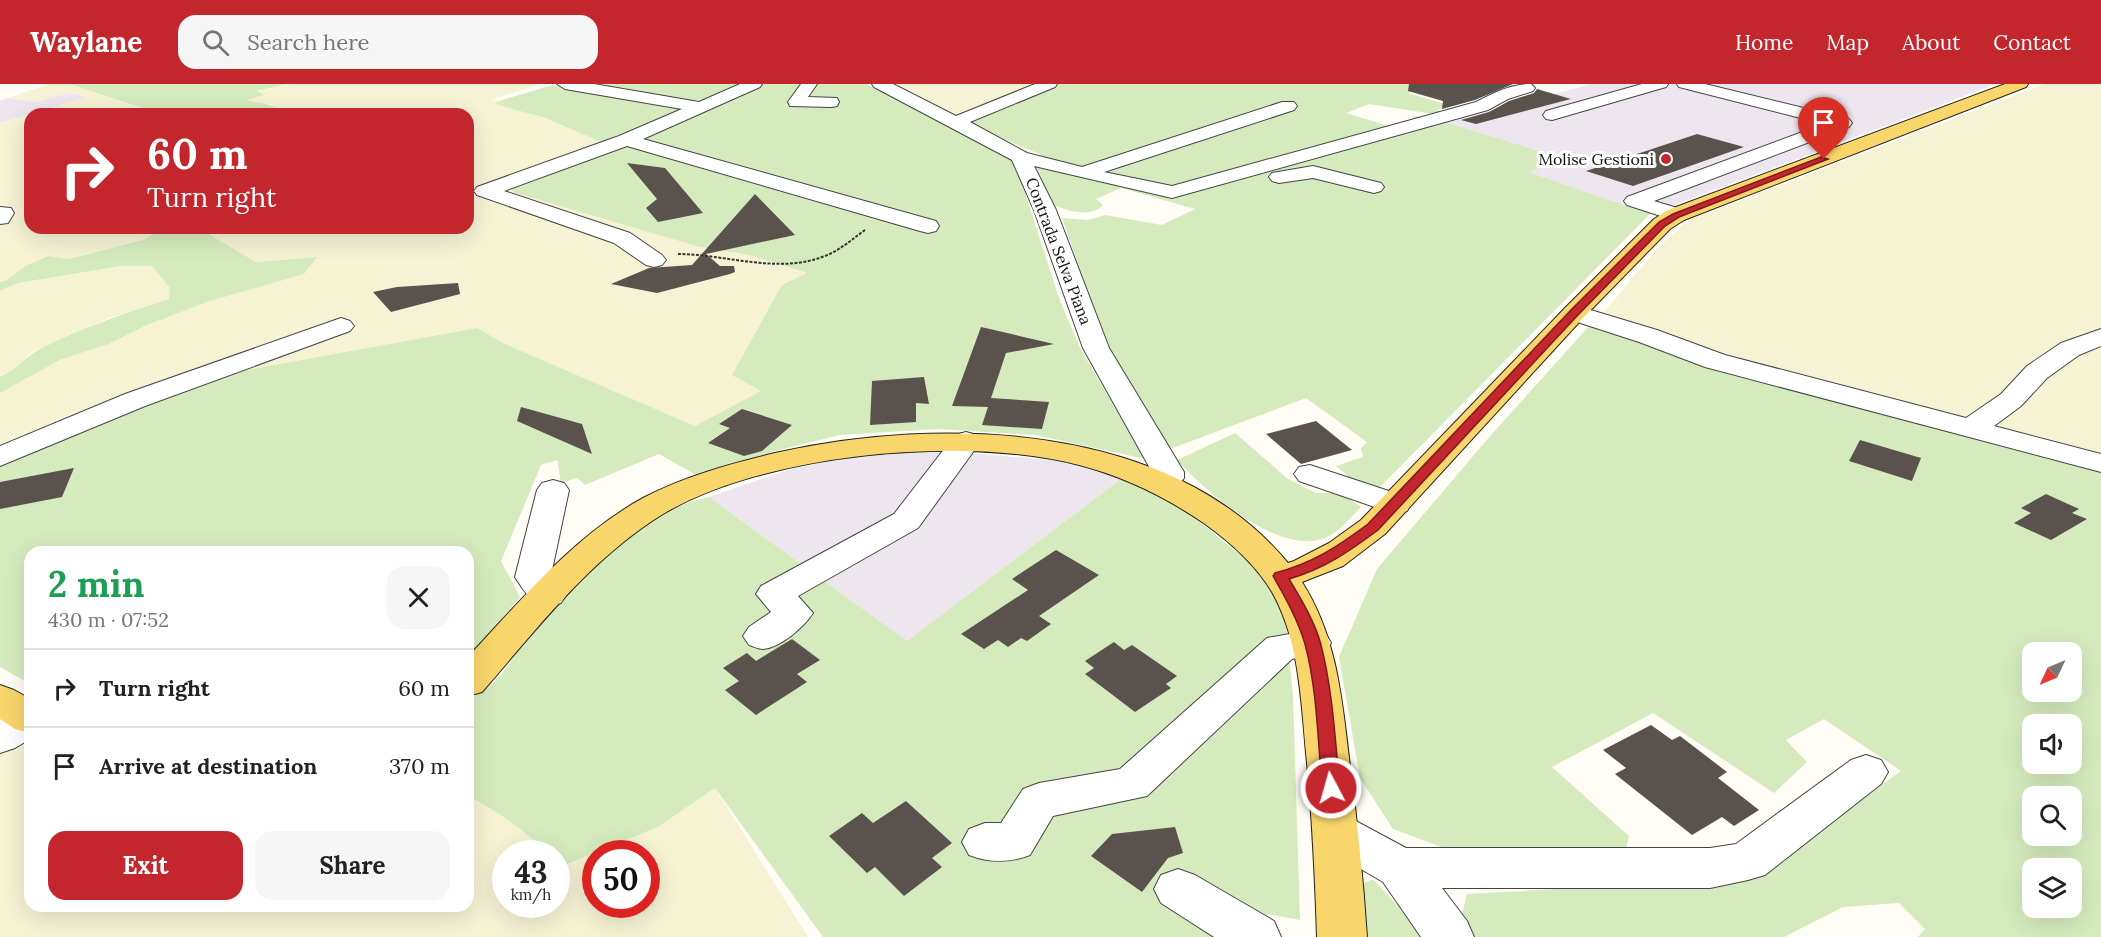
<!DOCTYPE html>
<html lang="en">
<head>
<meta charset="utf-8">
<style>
  :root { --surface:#fff; --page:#f6f6f6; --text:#222; --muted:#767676; --line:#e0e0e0; --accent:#c4262e }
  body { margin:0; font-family:Lora,serif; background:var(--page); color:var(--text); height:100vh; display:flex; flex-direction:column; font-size:22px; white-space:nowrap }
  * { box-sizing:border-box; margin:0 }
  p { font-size:20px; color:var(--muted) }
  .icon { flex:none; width:33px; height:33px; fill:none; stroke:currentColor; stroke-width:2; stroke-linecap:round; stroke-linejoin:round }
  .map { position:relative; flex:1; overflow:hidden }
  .side { position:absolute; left:24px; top:462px; width:450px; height:366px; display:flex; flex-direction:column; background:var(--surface); border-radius:18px; box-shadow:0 6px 24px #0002 }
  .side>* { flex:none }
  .top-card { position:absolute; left:24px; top:24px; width:450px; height:126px; border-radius:18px; box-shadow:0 6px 24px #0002; background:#c4262e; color:#fff; overflow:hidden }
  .needle { width:39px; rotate:226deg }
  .tools { position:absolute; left:2022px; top:558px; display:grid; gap:12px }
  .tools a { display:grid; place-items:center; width:60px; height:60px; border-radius:12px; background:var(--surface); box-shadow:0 6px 24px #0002; font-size:30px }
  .speed { position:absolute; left:492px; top:756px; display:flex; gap:12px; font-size:30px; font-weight:700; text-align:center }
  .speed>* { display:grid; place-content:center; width:78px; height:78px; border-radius:50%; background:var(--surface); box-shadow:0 6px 24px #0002; line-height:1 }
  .speed small { font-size:15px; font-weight:400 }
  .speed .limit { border:9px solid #d22; background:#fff; color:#111 }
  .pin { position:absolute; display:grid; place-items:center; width:51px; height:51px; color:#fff; margin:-62px -26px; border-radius:50% 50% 50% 0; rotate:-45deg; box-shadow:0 0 6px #0007 }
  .pin .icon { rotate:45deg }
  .me { position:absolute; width:66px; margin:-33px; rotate:354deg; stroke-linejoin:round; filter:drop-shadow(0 0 4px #0008) }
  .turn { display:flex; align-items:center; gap:21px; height:126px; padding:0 24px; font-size:27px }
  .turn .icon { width:78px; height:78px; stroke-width:2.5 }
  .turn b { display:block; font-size:42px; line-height:51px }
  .round { display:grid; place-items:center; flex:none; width:63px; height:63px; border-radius:18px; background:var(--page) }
  .summary { display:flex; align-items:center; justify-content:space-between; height:102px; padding:0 24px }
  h1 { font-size:36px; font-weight:800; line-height:45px; color:#1e9e55 }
  .cta { display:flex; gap:12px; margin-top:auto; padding:12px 24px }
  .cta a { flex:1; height:69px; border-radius:18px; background:var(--accent); color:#fff; font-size:24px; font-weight:800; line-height:69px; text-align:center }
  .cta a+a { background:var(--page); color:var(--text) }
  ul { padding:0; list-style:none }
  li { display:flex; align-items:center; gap:18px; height:78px; padding:0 24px; border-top:2px solid var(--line) }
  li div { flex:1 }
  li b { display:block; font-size:22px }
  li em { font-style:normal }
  header { display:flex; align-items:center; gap:36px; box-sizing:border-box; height:84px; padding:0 30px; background:var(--accent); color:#fff }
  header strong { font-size:28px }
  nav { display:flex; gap:33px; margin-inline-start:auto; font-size:21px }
  .search { width:420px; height:54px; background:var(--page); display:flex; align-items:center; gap:15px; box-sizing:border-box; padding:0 21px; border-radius:18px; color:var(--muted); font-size:22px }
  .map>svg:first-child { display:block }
  .industrial { fill:#eee6ef }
  .farmland { fill:#f6f3d4; fill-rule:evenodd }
  .green { fill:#d5ebbd; fill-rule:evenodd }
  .building { fill:#5a524d }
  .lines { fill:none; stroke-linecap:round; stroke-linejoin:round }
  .minor-casing { stroke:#444; stroke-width:2 }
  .major-casing { stroke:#222; stroke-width:2 }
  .path { stroke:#333; stroke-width:2; stroke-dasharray:3 1.5; stroke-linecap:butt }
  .minor { fill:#fff; fill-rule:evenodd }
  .major { fill:#f9d66b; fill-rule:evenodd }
  .route { fill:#c4262e; stroke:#7f191e; stroke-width:1.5 }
  .poi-dot { fill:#c4262e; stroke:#fff; stroke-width:2 }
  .labels { text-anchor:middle; stroke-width:6; stroke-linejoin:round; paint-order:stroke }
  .far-poi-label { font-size:16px; fill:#111; stroke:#fff; text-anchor:end }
  .far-street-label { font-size:16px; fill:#111; stroke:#fff }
</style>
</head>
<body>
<header>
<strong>Waylane</strong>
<div class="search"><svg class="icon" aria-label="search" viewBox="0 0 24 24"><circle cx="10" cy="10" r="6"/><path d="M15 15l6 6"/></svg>Search here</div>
<nav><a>Home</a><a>Map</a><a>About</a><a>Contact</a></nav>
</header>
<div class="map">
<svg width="2101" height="853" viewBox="0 0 2101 853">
  <rect width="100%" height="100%" fill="#fffdf5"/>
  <g class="industrial">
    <path d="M1592 0H1996L1650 130 1527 88 1564 75 1445 39Z"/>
    <path d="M68 9 89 13 0 39V17L8 14 36 18Z"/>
    <path d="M943 367 1052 376 1122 394 907 557 709 413 790 385 858 372Z"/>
  </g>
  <g class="farmland">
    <path d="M50 0H69L161 30H30V144H162L143 156 69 175 48 172 25 182 7 196 0 198V39L87 13 68 9 36 18 8 14Z"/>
    <path d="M287 0H540L493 15 499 17 496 20 544 34 601 58 491 99 507 103 516 109 696 162 749 171 808 190 733 291 762 307 695 342 505 260 477 244 0 370V309L62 275 109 260 147 241 206 218 304 190 316 173 256 178 198 144H468V30H269L277 25 272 20H258L244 16 255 8Z"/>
    <path d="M891 0H1042L957 34Z"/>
    <path d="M2044 0H2101V370L1743 279 1602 231 1658 163 1689 136Z"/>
    <path d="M122 182H152L170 204V215L109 234 30 269 15 287 0 293V207L18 199Z"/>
    <path d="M0 642 30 662V822H468V712L487 721 518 742 549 769 506 770V820H556L557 776 564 782 658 743 715 704 808 853H0ZM596 770H646V820H596Z"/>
  </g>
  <g class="green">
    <path d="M69 0H287L257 7 264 11 246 16C256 20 269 18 278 25L269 30H161Z"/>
    <path d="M607 0H743L709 15 683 17 598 3Z"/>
    <path d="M762 0H867L1007 71 1016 81 1059 214 1080 264 1145 375 1036 351 937 345 840 351 779 366 696 391 659 370 585 401 577 394 561 399 557 376 541 381 501 477 520 513 468 575V468H30V600L0 583V370L203 294 477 244 505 260 695 342 761 307 732 291 782 201 807 189 749 171 696 162 516 109 507 103Z"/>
    <path d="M1056 0H1428L1408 9 1448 21 1438 26 1443 29 1433 30 1369 20 1346 29 1392 43 1414 36 1412 32 1428 33 1565 75 1528 88 1650 130 1380 403 1354 397 1336 382 1363 373 1361 364 1367 358 1306 314 1170 365 1106 262 1062 134 1088 136 1105 131 1162 141 1195 125 1121 104 1096 115 1103 121C1091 135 1067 126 1053 121L1035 80 1065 81 963 38Z"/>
    <path d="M553 1 673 21 679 26 601 58 545 34 495 20 499 17Z"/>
    <path d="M162 144H198L256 178 317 173 304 190 207 218 147 241 109 260 62 275 0 309V293C18 285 25 272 42 264 83 243 126 229 169 215L170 204 152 182H122L18 199 0 207V198L7 196 25 182 48 172 69 175 143 156Z"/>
    <path d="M1591 240 1726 290 2101 384V853H1918L1925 845 1899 819 1843 823 1784 853H1470L1460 839 1467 810 1752 794 1901 687 1824 635 1786 656 1807 678 1774 709 1653 629 1552 683 1629 752 1625 769 1460 770 1393 745 1360 694 1339 573 1377 485 1491 351ZM2032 568H2072V608H2032ZM2032 640H2072V680H2032ZM2032 712H2072V752H2032ZM2032 784H2072V824H2032Z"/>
    <path d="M1235 349 1288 395 1316 409H1340L1361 423C1348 436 1337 452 1318 456 1274 467 1204 406 1177 376Z"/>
    <path d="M1122 394 1168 413 1263 489 1284 525 1293 612 1300 836 1268 830 1267 853H823L715 704 658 743 563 782 557 776 556 770 549 769C524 747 499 727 468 712V618C477 610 489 603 497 595 511 580 522 559 535 543 577 491 641 427 709 413L907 557Z"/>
    <path d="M1373 795 1396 820 1420 853H1357L1353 805Z"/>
  </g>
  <g class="building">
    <path d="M1409 0H1513L1475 16 1442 25 1443 17 1408 7Z"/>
    <path d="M1537 5 1571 15 1476 40 1461 36 1489 28 1509 17 1534 9Z"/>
    <path d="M1697 50 1744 63 1633 102 1586 87Z"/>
    <path d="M627 79 665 84 703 129 658 138 646 124 657 115Z"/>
    <path d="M755 110 795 151 706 170 720 182H734L735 188 730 190 657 209 611 200 649 184 692 181Z"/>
    <path d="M458 199 460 210 391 228 373 208 397 203Z"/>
    <path d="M981 243 1054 260 1006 269 991 314 1049 318 1042 345 982 341 988 323 952 322Z"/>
    <path d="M924 293 929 320 916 319V338L870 341 872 297Z"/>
    <path d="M521 323 582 340 592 370 517 337Z"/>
    <path d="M742 325 792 341 762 367 744 372 708 359 730 344 719 340Z"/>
    <path d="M1316 337 1352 366 1301 380 1266 350Z"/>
    <path d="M1860 356 1921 374 1912 397 1849 377Z"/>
    <path d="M74 384 62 413 0 425V398Z"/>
    <path d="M2046 410 2079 425 2072 429 2087 435 2051 456 2014 439 2031 429 2021 424Z"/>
    <path d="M1056 466 1099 491 1039 532 1051 540 1027 557 1021 554 1008 563 998 556 984 565 961 550 1028 506 1012 495Z"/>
    <path d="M792 555 820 576 797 590 807 598 756 631 725 606 739 597 723 584 747 569 756 577Z"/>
    <path d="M1114 558 1124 566 1132 561 1177 592 1166 600 1171 604 1135 628 1085 590 1094 584 1085 577Z"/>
    <path d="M1651 641 1672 656 1680 652 1727 688 1718 694 1759 726 1734 742 1722 733 1692 751 1615 690 1626 684 1603 666Z"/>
    <path d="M906 717 952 759 932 774 942 783 904 812 875 783 867 789 829 752 862 729 873 739Z"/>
    <path d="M1175 743 1183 769 1168 774 1142 808 1091 772 1112 750Z"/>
  </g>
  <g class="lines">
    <g class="minor-casing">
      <g id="minor">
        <path d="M557 0H594L699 18 740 0H762L760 3 643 55 936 137 939 142 936 147 928 149 920 147 627 62 504 107 630 149 662 171 666 176 662 181 654 183 646 181 614 159 477 111 474 107 477 103 619 52 682 25 565 5Z"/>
        <path d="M801 0H817L808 13 837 14 839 18 837 22 831 23 790 22 788 18Z"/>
        <path d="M872 0H893L956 32 1035 0H1057L1055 3 970 38 1027 69 1082 83 1282 18H1294L1297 22 1294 26 1104 88 1172 102 1476 18C1493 9 1511 0 1531 0L1535 4 1533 7 1508 15 1488 26 1172 114 1034 82 1056 126 1109 264 1184 388V394C1175 407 1167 410 1152 406L1147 399 1152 388 1083 264 1034 126 1012 76 874 3Z"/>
        <path d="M1642 0H1668L1666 3 1552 36 1546 35 1543 31 1546 27Z"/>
        <path d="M1677 0H1705L1849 35 1852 39 1849 43 1654 117 1684 126 1687 131 1684 136 1676 137 1627 121 1624 117 1627 113 1824 40 1679 3Z"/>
        <path d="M1313 82 1381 99 1384 103 1381 107 1374 109 1313 94 1279 99 1272 97 1269 93 1272 89Z"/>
        <path d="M0 123 11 124 14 129 8 139 0 140Z"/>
        <path d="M1574 221 1657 246 1725 271 1966 334 2001 310 2027 282 2061 259 2101 245V262L2079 271 2047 294 2021 322 1994 342 2101 370V388L1705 283 1639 258 1565 234 1561 229 1565 224Z"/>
        <path d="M341 234 350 237 354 242 350 247 145 322 0 382V362L125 310Z"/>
        <path d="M966 348 977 351 981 357 918 444 798 512 813 529C804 543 780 564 763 565 758 565 753 562 749 561L743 552 749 543 771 528 756 510 761 502 894 430 955 351Z"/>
        <path d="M1310 381 1407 413 1411 420 1407 427 1395 430 1299 397 1294 390 1299 383Z"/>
        <path d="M553 396 564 399 569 406 551 491 566 511 561 519C535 526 528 513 515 493L537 406 542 399Z"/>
        <path d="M1312 546 1326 550 1331 559 1326 568 1292 575 1147 712 1053 732 1030 771C1009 779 990 779 969 771L962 758 969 745 985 739H1001L1023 705 1039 699 1120 685 1267 554Z"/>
        <path d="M30 620V655L15 664 0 669V633L15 624Z"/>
        <path d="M1866 671 1881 676 1888 688 1881 700 1765 791 1748 796 1710 804H1442L1467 837 1474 853H1421L1383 798 1320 761 1313 748 1320 735 1336 729 1352 735 1406 764H1710L1736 760 1851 676Z"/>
        <path d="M1178 785 1195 791 1274 837 1281 853H1214L1161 819 1154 805 1161 791Z"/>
      </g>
    </g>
    <g class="major-casing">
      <g id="major">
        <path d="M2005 0H2028L2026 3 1684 136 1670 145 1583 234 1385 450 1343 482 1302 498C1336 551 1342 613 1349 674 1357 734 1363 793 1367 853H1317C1315 791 1312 730 1306 669 1301 614 1299 556 1272 508 1256 481 1230 458 1205 440 1166 413 1125 393 1079 381 965 351 765 369 663 430 590 475 537 545 482 608L468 612V573C521 516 574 452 643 414 685 392 730 380 775 369 940 332 1171 337 1288 479L1294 477 1329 459 1361 436 1565 224 1654 135 1668 126Z"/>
        <path d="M0 601 14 606 30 615V649L15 645 0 635Z"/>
      </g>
    </g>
    <path class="path" d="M678 170C724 170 777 190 822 173 838 168 851 156 865 146"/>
    <use href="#minor" class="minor"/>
    <use href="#major" class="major"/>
  </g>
  <path class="route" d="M1821 73 1828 75 1679 133 1665 142 1577 232 1378 446C1350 467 1324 485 1289 495 1301 515 1315 538 1321 561 1333 608 1335 657 1340 704L1338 709 1331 711 1325 709 1322 704C1318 658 1317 604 1305 560 1298 536 1285 513 1273 492L1275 489C1313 479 1337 463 1368 440L1570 227 1659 138 1673 130Z"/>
  <circle class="poi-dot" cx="1666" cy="75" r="6"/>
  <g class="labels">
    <g class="far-poi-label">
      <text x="1654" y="81">Molise Gestioni</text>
    </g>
    <g class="far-street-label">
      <text transform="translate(1059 167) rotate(69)" y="6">Contrada Selva Piana</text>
    </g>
  </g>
</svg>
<div class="tools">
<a><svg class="needle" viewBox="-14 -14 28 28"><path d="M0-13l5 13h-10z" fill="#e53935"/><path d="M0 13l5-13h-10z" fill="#767676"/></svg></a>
<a><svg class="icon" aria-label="sound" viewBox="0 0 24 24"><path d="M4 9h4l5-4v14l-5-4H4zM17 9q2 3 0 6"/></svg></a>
<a><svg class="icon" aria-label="search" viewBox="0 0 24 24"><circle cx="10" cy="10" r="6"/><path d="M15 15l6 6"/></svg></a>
<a><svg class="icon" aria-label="layers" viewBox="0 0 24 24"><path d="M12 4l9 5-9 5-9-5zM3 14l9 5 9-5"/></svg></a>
</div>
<div class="speed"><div>43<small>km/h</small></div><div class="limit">50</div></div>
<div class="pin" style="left:1824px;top:75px;background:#d93025"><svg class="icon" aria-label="arrive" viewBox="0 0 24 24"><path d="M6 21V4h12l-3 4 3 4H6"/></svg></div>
<svg class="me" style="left:1331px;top:704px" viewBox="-20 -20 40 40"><circle r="17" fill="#c4262e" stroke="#fff" stroke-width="3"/><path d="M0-11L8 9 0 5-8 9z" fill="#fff"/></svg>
<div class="top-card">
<div class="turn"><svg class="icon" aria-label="right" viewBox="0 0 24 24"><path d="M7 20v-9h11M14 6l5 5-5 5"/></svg><div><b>60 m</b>Turn right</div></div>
</div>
<section class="side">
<div class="summary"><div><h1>2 min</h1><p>430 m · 07:52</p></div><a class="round"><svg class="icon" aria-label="close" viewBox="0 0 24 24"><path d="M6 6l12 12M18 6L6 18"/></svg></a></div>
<ul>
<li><svg class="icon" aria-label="right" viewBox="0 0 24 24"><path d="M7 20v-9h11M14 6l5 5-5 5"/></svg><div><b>Turn right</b></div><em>60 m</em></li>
<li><svg class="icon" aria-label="arrive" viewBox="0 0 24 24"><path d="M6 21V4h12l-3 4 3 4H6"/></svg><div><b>Arrive at destination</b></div><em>370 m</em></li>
</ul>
<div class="cta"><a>Exit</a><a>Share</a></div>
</section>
</div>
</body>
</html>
